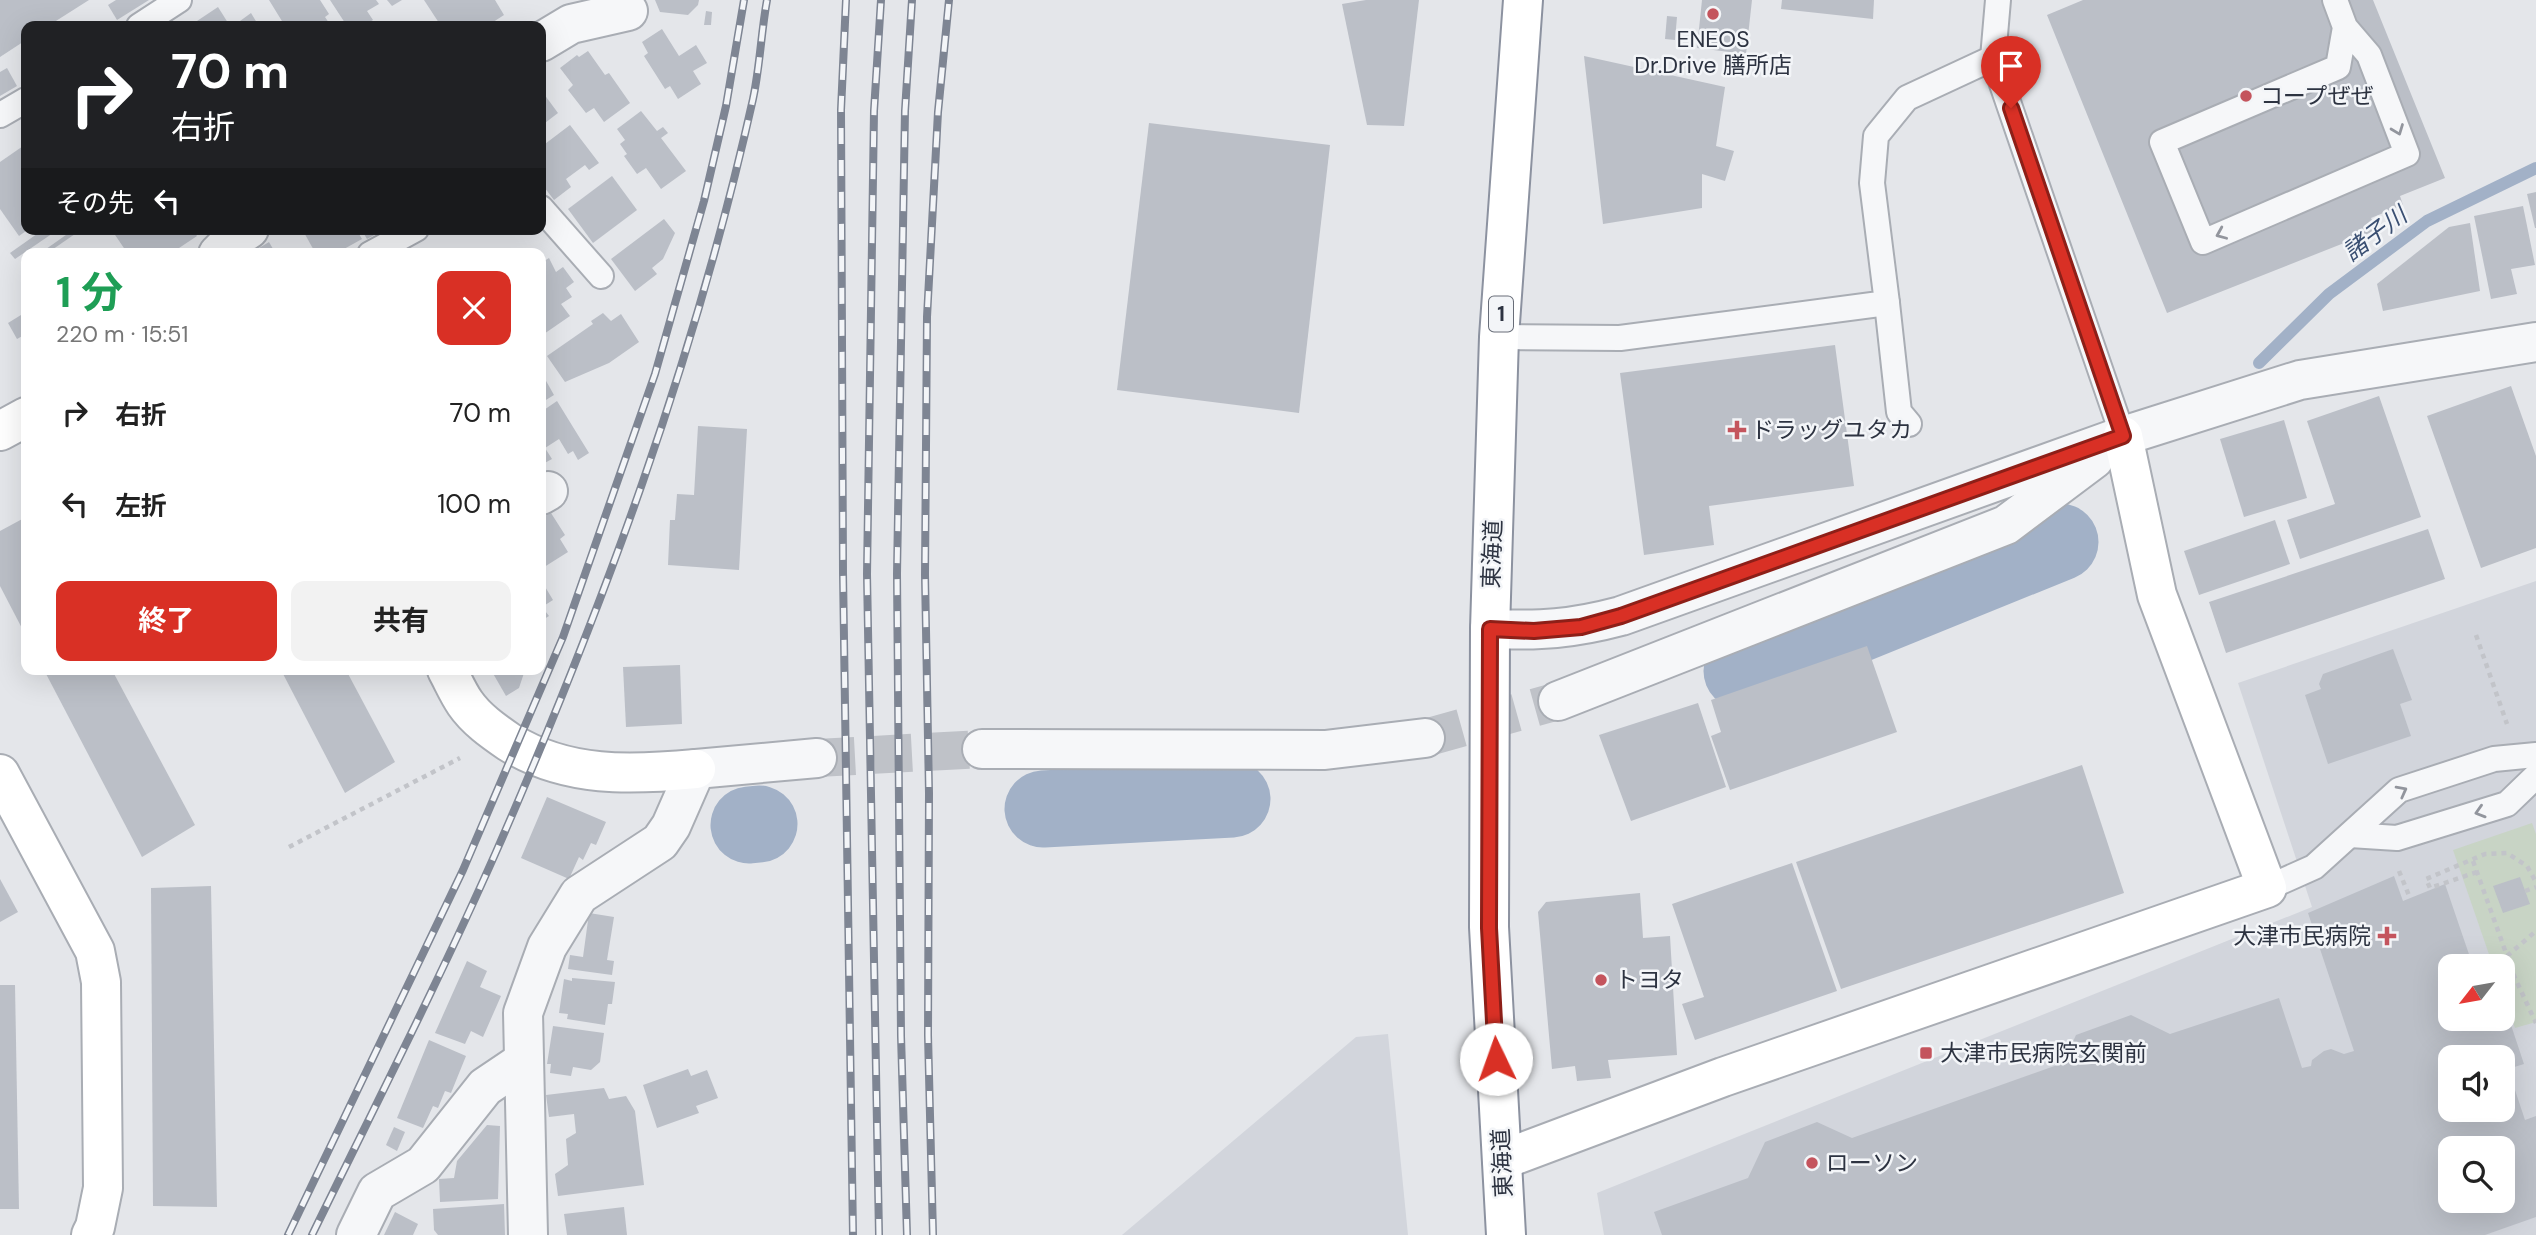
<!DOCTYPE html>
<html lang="ja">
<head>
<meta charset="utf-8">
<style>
  :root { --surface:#fff; --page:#f2f2f2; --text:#222; --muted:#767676; --accent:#d93025 }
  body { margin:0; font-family:"DM Sans","Noto Sans JP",sans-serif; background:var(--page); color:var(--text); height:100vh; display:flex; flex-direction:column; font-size:26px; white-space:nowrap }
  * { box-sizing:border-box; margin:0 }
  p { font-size:23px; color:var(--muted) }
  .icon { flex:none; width:38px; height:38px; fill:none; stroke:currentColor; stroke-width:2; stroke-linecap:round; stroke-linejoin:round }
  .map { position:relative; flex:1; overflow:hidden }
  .panel { position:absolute; left:21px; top:248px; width:525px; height:427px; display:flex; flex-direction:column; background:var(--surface); border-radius:14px; box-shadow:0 7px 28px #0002 }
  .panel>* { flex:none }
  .hud { position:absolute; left:21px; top:21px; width:525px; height:214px; border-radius:14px; box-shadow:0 7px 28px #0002; background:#202124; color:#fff; overflow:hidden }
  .needle { width:46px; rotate:239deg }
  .buttons { position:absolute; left:2438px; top:954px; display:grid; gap:14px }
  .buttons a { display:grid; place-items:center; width:77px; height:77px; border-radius:14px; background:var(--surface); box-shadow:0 7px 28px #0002; font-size:35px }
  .pin { position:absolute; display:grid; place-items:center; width:60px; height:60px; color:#fff; margin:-72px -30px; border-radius:50% 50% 50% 0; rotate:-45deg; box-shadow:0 0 7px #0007 }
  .pin .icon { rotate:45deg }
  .me { position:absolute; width:77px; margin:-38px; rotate:357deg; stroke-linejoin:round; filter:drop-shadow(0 0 5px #0008) }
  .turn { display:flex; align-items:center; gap:24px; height:147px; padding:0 35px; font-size:32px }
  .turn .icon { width:91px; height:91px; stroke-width:2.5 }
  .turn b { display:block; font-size:49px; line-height:60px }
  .then { display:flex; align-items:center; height:66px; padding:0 35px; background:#0003; gap:14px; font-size:26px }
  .round { display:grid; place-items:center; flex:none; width:74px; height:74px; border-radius:14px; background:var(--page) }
  .summary { display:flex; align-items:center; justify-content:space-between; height:119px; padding:0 35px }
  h1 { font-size:42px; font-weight:700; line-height:52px; color:#1e9e55 }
  .action { display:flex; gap:14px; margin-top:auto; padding:14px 35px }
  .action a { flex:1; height:80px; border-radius:14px; background:var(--accent); color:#fff; font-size:28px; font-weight:700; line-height:80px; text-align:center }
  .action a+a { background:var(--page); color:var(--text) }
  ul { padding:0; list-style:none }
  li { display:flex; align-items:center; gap:21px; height:91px; padding:0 35px }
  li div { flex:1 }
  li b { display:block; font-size:26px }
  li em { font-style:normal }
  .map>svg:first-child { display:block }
  .built { fill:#d2d5dc; fill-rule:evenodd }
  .garden { fill:#c8d4c5 }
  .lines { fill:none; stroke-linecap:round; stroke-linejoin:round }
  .stream { stroke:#a2b1c7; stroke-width:12 }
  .river { stroke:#a2b1c7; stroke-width:77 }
  .building { fill:#bbbfc7; fill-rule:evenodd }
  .street-tunnel { stroke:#bfc2c8; stroke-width:38; stroke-dasharray:38 19; stroke-linecap:butt }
  .lane-casing { stroke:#a9adb4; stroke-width:28 }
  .street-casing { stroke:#a9adb4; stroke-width:42 }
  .secondary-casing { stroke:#a9adb4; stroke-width:42 }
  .highway-casing { stroke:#8c92a0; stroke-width:42 }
  .path { stroke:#c2c4c9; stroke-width:4.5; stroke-dasharray:5 5; stroke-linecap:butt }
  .lane { stroke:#f6f7f9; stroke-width:24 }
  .street { stroke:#f6f7f9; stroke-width:38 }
  .secondary { stroke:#fff; stroke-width:38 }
  .highway { stroke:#fff; stroke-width:38 }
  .rail-casing { stroke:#7e8593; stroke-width:8 }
  .rail { stroke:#f3f5f8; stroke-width:5; stroke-dasharray:16; stroke-linecap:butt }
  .oneway { stroke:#92959d }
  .route-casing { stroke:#8d1f18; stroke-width:18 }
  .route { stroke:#d93025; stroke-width:12 }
  .poi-dot { fill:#c4545d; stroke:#f3f5f8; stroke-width:2.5 }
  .labels { text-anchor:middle; stroke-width:5; stroke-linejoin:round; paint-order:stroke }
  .shield { fill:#f3f5f8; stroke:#686d78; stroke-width:2 }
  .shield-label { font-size:21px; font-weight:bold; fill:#2d3341 }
  .poi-label { font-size:23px; fill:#2d3341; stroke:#f3f5f8; text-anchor:start }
  .street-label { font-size:23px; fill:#2d3341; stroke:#f3f5f8 }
  .water-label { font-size:24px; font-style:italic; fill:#3a4f72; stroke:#f3f5f8 }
</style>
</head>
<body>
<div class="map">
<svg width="2536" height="1235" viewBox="0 0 2536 1235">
  <rect width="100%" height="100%" fill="#e4e6ea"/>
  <g class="built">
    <path d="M2536 581V1235H1604L1597 1193 2312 907 2238 683ZM2450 966H2502V1018H2450ZM2450 1057H2502V1110H2450ZM2450 1148H2502V1200H2450Z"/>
    <path d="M1388 1034 1408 1235H1122L1356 1037Z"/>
  </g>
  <path class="garden" d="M2532 823 2536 834V1022L2515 1028 2503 992 2502 966H2493L2453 850Z"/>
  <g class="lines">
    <path class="stream" d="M2259 363 2329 294 2427 221 2536 168"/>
    <g class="river">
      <path d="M1742 671 2060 542"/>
      <path d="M1043 809 1232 799"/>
      <path d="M749 825 759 824"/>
    </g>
  </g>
  <g class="building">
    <path d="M0 0H89L48 26H26V40L0 57Z"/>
    <path d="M116 0H149L117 20 108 5Z"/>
    <path d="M269 0H320L329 14 325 17 331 26H285Z"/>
    <path d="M330 0H376L379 4 367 11 373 20 363 26H347Z"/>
    <path d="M387 0H402L392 6Z"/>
    <path d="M424 0H495L504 15 487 26H441Z"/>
    <path d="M655 0H699L698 5 688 15 660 12Z"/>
    <path d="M1366 0H1419L1404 126 1367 125 1342 4Z"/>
    <path d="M1702 0H1752L1746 54 1697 48Z"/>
    <path d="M1782 0H1874L1873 19 1781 9Z"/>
    <path d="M2083 0H2373L2445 178 2400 196 2403 205 2371 218 2377 230 2167 313 2047 15Z"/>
    <path d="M218 7 230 26H197L194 23Z"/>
    <path d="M706 11 712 12 711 25H704Z"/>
    <path d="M251 13 259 26H232L240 21Z"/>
    <path d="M1667 16 1677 17 1675 40 1665 39Z"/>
    <path d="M662 29 679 56 696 45 707 63 693 71 701 84 678 99 670 86 665 89 644 56 648 53 642 42Z"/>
    <path d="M588 51 605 75 609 73 630 103 604 122 594 108 586 113 568 90 573 85 560 68 577 55 579 57Z"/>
    <path d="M1584 56 1725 87 1716 146 1734 151 1725 181 1702 174V208L1603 224Z"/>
    <path d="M7 68 17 86 0 96V72Z"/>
    <path d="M541 90 558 113 541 126Z"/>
    <path d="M641 111 657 131 663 127 668 133 661 138 686 171 661 189 646 168 637 174 624 156 627 154 620 144 625 140 617 129Z"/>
    <path d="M1149 123 1330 145 1299 413 1117 390Z"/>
    <path d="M570 125 599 163 589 170 585 165 566 179 571 187 554 200 541 183V147Z"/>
    <path d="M26 144V231L19 236 0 209V162Z"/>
    <path d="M612 176 637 210 593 243 568 209Z"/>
    <path d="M2536 192V228H2535L2527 194Z"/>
    <path d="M2523 206 2535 265 2511 269 2517 294 2491 299 2474 216Z"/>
    <path d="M664 219 675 233 663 259 652 268 657 274 635 291 611 259Z"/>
    <path d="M2470 223 2480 291 2383 311 2377 284 2449 227Z"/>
    <path d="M44 229H59L15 259 10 253Z"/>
    <path d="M111 229H192L197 236 179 248 183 254H128Z"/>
    <path d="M302 229H356L362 239 335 254H316Z"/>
    <path d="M361 229H375L378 233 367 239Z"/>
    <path d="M73 230 75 234 46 254H39Z"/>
    <path d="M269 242 276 254H249Z"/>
    <path d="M549 258 556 272 563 267 574 282 566 288 572 297 561 304 570 316 541 336V263Z"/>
    <path d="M603 313 611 321 621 314 639 342 609 363 565 382 547 356 593 324 591 321Z"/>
    <path d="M21 315 26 325V334L17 339 8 323Z"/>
    <path d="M1835 345 1854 486 1709 506 1714 545 1644 555 1620 373Z"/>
    <path d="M541 372 554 395 541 403Z"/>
    <path d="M2511 386 2536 456V548L2481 568 2427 416Z"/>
    <path d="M2379 396 2421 517 2300 559 2287 520 2335 504 2307 421Z"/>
    <path d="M557 401 589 453 578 460 573 451 568 454 559 439 545 448 552 459 541 465V412Z"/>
    <path d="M2284 420 2307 498 2244 517 2220 439Z"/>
    <path d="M698 426 747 429 739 570 668 565 670 520H675L677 494 694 495Z"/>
    <path d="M551 513 565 535 560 539 568 552 541 569V518Z"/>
    <path d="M26 517V636L0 586V531Z"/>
    <path d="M2275 520 2290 564 2199 595 2184 551Z"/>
    <path d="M2428 529 2445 579 2226 653 2209 602Z"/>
    <path d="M541 580 553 600 542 607 549 616 541 621Z"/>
    <path d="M1867 646 1897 732 1730 790 1711 736 1721 732 1711 700Z"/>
    <path d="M2393 649 2412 700 2400 704 2411 736 2328 764 2305 695 2321 689 2319 684 2323 674Z"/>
    <path d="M680 665 682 724 626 727 623 667Z"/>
    <path d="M44 670H112L195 825 142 857Z"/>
    <path d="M281 670H346L395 762 345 793Z"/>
    <path d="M491 670H525L519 688 506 696Z"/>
    <path d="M1698 703 1726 787 1631 821 1599 735Z"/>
    <path d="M2082 765 2124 893 1841 989 1796 862Z"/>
    <path d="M547 797 606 822 596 845 591 843 583 860 579 857 569 879 521 858Z"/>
    <path d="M1792 863 1837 991 1695 1040 1682 1004 1704 997 1672 904Z"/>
    <path d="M2394 876 2403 901 2445 884 2473 966H2450V1018H2502L2503 1001 2524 1064 2508 1069 2525 1120 2536 1116V1217L2485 1235H1662L1654 1212 1748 1178 1765 1142 1817 1122 1852 1138 2063 1063 2076 1035 2131 1015 2170 1034 2279 998 2302 1068 2311 1066 2312 1060 2324 1051 2331 1049 2344 1054 2354 1051 2308 913ZM2450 1057H2502V1110H2450ZM2450 1148H2502V1200H2450Z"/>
    <path d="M2520 877 2530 904 2503 913 2493 886Z"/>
    <path d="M0 879 18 912 0 922Z"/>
    <path d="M211 886 217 1207 153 1206 151 888Z"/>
    <path d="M1640 893 1643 938 1670 936 1677 1055 1608 1060 1611 1078 1577 1081 1575 1066 1552 1069 1538 912 1546 902Z"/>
    <path d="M589 913 614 917 607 960 614 961 612 975 568 969 570 955 583 957Z"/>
    <path d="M467 961 487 971 480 987 501 996 483 1037 471 1031 465 1044 435 1033Z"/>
    <path d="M572 978 615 982 612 1004H608L605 1025 567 1019 568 1014 559 1013 564 979 572 981Z"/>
    <path d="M0 985H15L19 1209H0Z"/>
    <path d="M553 1026 604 1033 600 1062 591 1070 573 1067 571 1076 550 1073 551 1064H547Z"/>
    <path d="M429 1040 466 1056 451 1093 445 1091 438 1108 433 1106 423 1128 397 1118Z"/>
    <path d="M688 1069 691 1076 707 1070 718 1098 696 1106 699 1113 657 1128 643 1085Z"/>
    <path d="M604 1088 609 1099 626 1096 635 1111 644 1185 558 1196 555 1174 568 1165 566 1139 576 1133 574 1114 549 1117 546 1095Z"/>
    <path d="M487 1125 500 1126 498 1199 440 1202 439 1179 454 1178 457 1161Z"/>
    <path d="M394 1127 405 1132 397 1151 386 1145Z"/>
    <path d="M504 1204 505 1235H438L434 1230 433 1209Z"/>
    <path d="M624 1207 627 1235H567L564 1214Z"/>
    <path d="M395 1212 418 1224 413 1235H384Z"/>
  </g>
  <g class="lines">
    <g class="street-tunnel">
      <path d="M1425 738 1558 701"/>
      <path d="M817 758 982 749"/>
    </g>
    <g class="lane-casing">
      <g id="lane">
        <path d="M2335 0 2345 27 2369 55 2407 154 2203 242 2162 142 2338 67 2345 27"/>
        <path d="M139 26 179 0"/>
        <path d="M1993 58 1998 0"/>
        <path d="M0 115 26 100"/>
        <path d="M541 208 601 276"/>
        <path d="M370 254 416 229"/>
        <path d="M1887 303 1899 412 1909 424"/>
        <path d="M1499 337 1620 338 1887 303 1872 183 1876 136 1907 98 1993 58 2123 436"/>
        <path d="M2350 835 2397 838 2507 804 2536 776"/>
        <path d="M2267 888 2314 867 2399 790 2494 759 2536 755"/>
      </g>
    </g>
    <g class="street-casing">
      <g id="street">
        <path d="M541 42 571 24 628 11"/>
        <path d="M218 254 232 240 249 229"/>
        <path d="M541 495 548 491"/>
        <path d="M1490 629C1540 631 1572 629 1621 616L2123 436 2300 380 2536 342"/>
        <path d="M1558 701 2006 525 2094 459"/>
        <path d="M982 749 1325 750 1425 738"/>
        <path d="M356 1235 377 1192 423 1165 485 1087 522 1062"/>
        <path d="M528 1235 523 1013 547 947 579 895 660 842 671 826 696 769 817 758"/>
      </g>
    </g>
    <g class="secondary-casing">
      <g id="secondary">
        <path d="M0 431 26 417"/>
        <path d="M447 670C453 681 458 693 465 703 476 719 493 731 509 742 567 778 631 775 696 769"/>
        <path d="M0 774 95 951 101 982 103 1188 95 1227 91 1235"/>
        <path d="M1502 1160 1723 1077 2267 888 2157 595 2123 436"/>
      </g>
    </g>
    <g class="highway-casing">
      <path id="highway" d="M1506 1235 1489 927 1490 629 1499 337 1523 0"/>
    </g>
    <g class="path">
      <path d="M2476 635 2507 724"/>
      <path d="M289 847 460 758"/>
      <path d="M2473 861 2515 978 2536 1023"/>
      <path d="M2399 871 2410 898"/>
      <path d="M2477 872 2430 888 2426 879 2485 854 2507 853 2527 866 2536 882"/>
      <path d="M2525 891 2536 887"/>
      <path d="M2507 956 2536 931"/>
      <path d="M2502 982 2515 978"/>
    </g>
    <use href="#lane" class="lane"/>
    <use href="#street" class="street"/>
    <use href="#secondary" class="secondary"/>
    <use href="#highway" class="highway"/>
    <g class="rail-casing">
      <g id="rail">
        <path d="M846 0 841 110 843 573 853 1235"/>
        <path d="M288 1235 463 870 563 637 655 374 704 201 726 106 744 0"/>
        <path d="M312 1235C374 1108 439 981 496 852 603 608 695 359 753 99 760 66 761 33 767 0"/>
        <path d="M879 1235 867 574 874 111 881 0"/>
        <path d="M907 1235 901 1036 897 574 905 111 912 0"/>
        <path d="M933 1235 928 1035 929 793 925 575 927 317 938 112 949 0"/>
      </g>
    </g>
    <use href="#rail" class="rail"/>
  </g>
  <defs><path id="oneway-chevron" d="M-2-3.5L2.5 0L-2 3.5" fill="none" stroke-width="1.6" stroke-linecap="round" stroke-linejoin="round" transform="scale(1.75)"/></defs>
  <g class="oneway">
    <use href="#oneway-chevron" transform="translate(2398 130) rotate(69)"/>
    <use href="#oneway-chevron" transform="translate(2221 234) rotate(157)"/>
    <use href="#oneway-chevron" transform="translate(2402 791) rotate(-28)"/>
    <use href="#oneway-chevron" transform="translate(2480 812) rotate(163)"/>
  </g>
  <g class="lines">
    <g class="route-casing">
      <path id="route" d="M1496 1059 1489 928 1490 629 1534 631 1581 627 1621 616 2123 436 2011 108"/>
    </g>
    <use href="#route" class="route"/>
  </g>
  <g class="poi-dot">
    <circle cx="1713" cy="14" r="7"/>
    <circle cx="2246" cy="96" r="7"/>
    <path d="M1733.5 419.5h7v7h7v7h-7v7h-7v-7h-7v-7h7z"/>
    <path d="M2383.5 925.5h7v7h7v7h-7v7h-7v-7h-7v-7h7z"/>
    <circle cx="1601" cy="980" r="7"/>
    <rect x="1919" y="1046" width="14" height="14" rx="3.5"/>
    <circle cx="1812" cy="1163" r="7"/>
  </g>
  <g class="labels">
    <rect class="shield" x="1489" y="296.5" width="24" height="35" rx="5"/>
    <g class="shield-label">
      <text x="1501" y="321">1</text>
    </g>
    <g class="poi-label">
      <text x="1713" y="47" text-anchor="middle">ENEOS<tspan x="1713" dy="26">Dr.Drive 膳所店</tspan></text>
      <text x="2260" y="104">コープぜぜ</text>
      <text x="1751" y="438">ドラッグユタカ</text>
      <text x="2371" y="944" text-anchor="end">大津市民病院</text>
      <text x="1615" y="988">トヨタ</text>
      <text x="1940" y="1061">大津市民病院玄関前</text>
      <text x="1826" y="1171">ローソン</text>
    </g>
    <g class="street-label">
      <text transform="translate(1492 554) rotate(-88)" y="8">東海道</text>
      <text transform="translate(1502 1163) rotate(-93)" y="8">東海道</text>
    </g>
    <g class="water-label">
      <text transform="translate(2375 234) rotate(-37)" y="8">諸子川</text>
    </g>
  </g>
</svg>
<div class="buttons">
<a><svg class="needle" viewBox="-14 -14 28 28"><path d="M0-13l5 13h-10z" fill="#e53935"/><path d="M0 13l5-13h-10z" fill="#767676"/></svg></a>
<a><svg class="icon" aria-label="sound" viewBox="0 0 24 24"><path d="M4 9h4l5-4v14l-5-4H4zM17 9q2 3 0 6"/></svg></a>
<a><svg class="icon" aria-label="search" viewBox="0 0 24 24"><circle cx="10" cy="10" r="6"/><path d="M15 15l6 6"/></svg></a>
</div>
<div class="pin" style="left:2011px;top:108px;background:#d93025"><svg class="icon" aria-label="arrive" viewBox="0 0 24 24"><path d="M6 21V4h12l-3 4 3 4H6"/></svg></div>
<svg class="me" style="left:1496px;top:1059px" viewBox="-20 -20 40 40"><circle r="19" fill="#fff"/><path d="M0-13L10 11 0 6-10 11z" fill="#d93025"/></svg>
<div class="hud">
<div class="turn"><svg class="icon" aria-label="right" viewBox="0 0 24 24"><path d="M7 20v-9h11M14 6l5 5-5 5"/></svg><div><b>70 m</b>右折</div></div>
<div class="then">その先<svg class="icon" aria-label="left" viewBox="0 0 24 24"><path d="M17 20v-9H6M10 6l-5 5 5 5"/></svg></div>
</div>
<section class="panel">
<div class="summary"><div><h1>1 分</h1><p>220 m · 15:51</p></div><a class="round" style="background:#d93025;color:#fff"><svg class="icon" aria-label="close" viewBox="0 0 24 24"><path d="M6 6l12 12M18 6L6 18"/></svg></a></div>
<ul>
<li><svg class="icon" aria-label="right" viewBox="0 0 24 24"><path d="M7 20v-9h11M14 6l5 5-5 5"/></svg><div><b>右折</b></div><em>70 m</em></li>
<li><svg class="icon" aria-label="left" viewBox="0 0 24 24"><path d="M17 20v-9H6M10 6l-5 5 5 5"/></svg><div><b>左折</b></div><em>100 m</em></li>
</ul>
<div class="action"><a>終了</a><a>共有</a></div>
</section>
</div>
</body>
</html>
